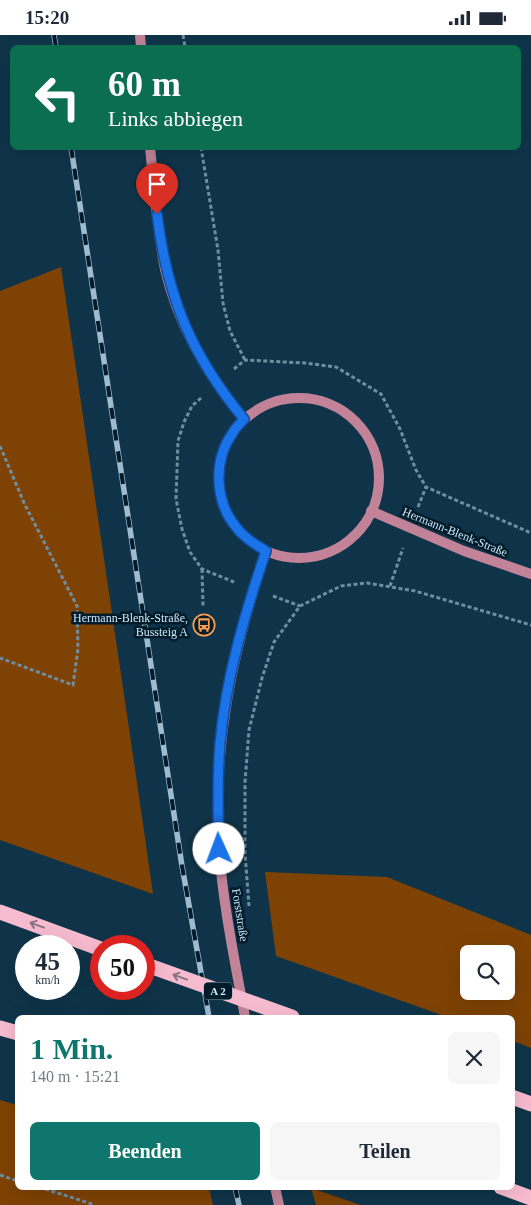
<!DOCTYPE html>
<html lang="de">
<head>
<meta charset="utf-8">
<style>
  :root { --surface:#fff; --page:#f6f6f7; --text:#1f2937; --muted:#747a83; --accent:#0f766e }
  body { margin:0; font-family:Georgia,serif; background:var(--page); color:var(--text); height:100vh; display:flex; flex-direction:column; font-size:19px; white-space:nowrap }
  * { box-sizing:border-box; margin:0 }
  p { font-size:16px; color:var(--muted) }
  .icon { flex:none; width:28px; height:28px; fill:none; stroke:currentColor; stroke-width:2; stroke-linecap:round; stroke-linejoin:round }
  .map { position:relative; flex:1; overflow:hidden }
  .details { position:absolute; left:15px; top:980px; width:500px; height:175px; display:flex; flex-direction:column; background:var(--surface); border-radius:8px; box-shadow:0 5px 20px #0002 }
  .details>* { flex:none }
  .top-card { position:absolute; left:10px; top:10px; width:511px; height:105px; border-radius:8px; box-shadow:0 5px 20px #0002; background:#0b6e4f; color:#fff; overflow:hidden }
  .controls { position:absolute; left:460px; top:910px; display:grid; gap:10px }
  .controls a { display:grid; place-items:center; width:55px; height:55px; border-radius:8px; background:var(--surface); box-shadow:0 5px 20px #0002; font-size:25px }
  .speed { position:absolute; left:15px; top:900px; display:flex; gap:10px; font-size:25px; font-weight:700; text-align:center }
  .speed>* { display:grid; place-content:center; width:65px; height:65px; border-radius:50%; background:var(--surface); box-shadow:0 5px 20px #0002; line-height:1 }
  .speed small { font-size:12px; font-weight:400 }
  .speed .limit { border:8px solid #d22; background:#fff; color:#111 }
  .pin { position:absolute; display:grid; place-items:center; width:42px; height:42px; color:#fff; margin:-51px -21px; border-radius:50% 50% 50% 0; rotate:-45deg; box-shadow:0 0 5px #0007 }
  .pin .icon { rotate:45deg }
  .me { position:absolute; width:55px; margin:-28px; rotate:358deg; stroke-linejoin:round; filter:drop-shadow(0 0 4px #0008) }
  .turn { display:flex; align-items:center; gap:18px; height:105px; padding:0 15px; font-size:22px }
  .turn .icon { width:65px; height:65px; stroke-width:2.5 }
  .turn b { display:block; font-size:35px; line-height:42px }
  .round { display:grid; place-items:center; flex:none; width:52px; height:52px; border-radius:8px; background:var(--page) }
  .summary { display:flex; align-items:center; justify-content:space-between; height:85px; padding:0 15px }
  h1 { font-size:30px; font-weight:700; line-height:38px; color:var(--accent) }
  .cta { display:flex; gap:10px; margin-top:auto; padding:10px 15px }
  .cta a { flex:1; height:58px; border-radius:8px; background:var(--accent); color:#fff; font-size:20px; font-weight:700; line-height:58px; text-align:center }
  .cta a+a { background:var(--page); color:var(--text) }
  .status { display:flex; justify-content:space-between; align-items:center; height:35px; padding:0 25px; background:var(--surface); direction:ltr }
  .status svg { height:14px; fill:currentColor }
  .map>svg:first-child { display:block }
  .green { fill:#7e4204; fill-rule:evenodd }
  .lines { fill:none; stroke-linecap:round; stroke-linejoin:round }
  .path { stroke:#6e8ea1; stroke-width:3; stroke-dasharray:4 2.5; stroke-linecap:butt }
  .secondary { stroke:#c28398; stroke-width:10 }
  .highway { stroke:#f7bbcf; stroke-width:15 }
  .rail-casing { stroke:#9fbccf; stroke-width:5.5 }
  .rail { stroke:#001b2a; stroke-width:4; stroke-dasharray:11; stroke-linecap:butt }
  .highway-bridge { stroke:#f7bbcf; stroke-width:15 }
  .oneway { stroke:#887385 }
  .route-casing { stroke:#114b97; stroke-width:12 }
  .route { stroke:#1a73e8; stroke-width:9 }
  .labels { text-anchor:middle; stroke-width:5; stroke-linejoin:round; paint-order:stroke }
  .shield { fill:#001b2a; stroke:#91abbc; stroke-width:1 }
  .shield-label { font-size:11px; font-weight:bold; fill:#cfe9fb }
  .street-label { font-size:12px; fill:#cfe9fb; stroke:#001b2a }
  .poi-label { font-size:12px; fill:#cfe9fb; stroke:#001b2a; text-anchor:end }
</style>
</head>
<body>
<div class="status"><b>15:20</b><svg viewBox="0 0 49 12"><path d="M0 12V9h3v3zM5 12V6h3v6zM10 12V3h3v9zM15 12V0h3v12zM26 1h20v11H26zM47 4h2v5h-2z"/></svg></div>
<div class="map">
<svg width="531" height="1170" viewBox="0 0 531 1170">
  <rect width="100%" height="100%" fill="#0f3449"/>
  <g class="green">
    <path d="M61 232 141 775 153 859 0 805V256Z"/>
    <path d="M265 837 387 842 531 900V1013L513 1006 512 982H447L276 921ZM469 919H506V956H469Z"/>
    <path d="M0 1065 17 1070 18 1152 209 1153 213 1170H0Z"/>
    <path d="M311 1153 358 1169 361 1170H316Z"/>
  </g>
  <g class="lines">
    <g class="path">
      <path d="M183 0 185 12"/>
      <path d="M201 112 218 215 223 268 230 296 245 325"/>
      <path d="M234 334 245 325 305 328 336 332 381 359 400 394 416 435 426 452 531 498"/>
      <path d="M201 363 192 371 184 387 178 406 176 464 182 494 190 517 202 534 234 547"/>
      <path d="M0 411 25 470 77 571 78 614 73 650 0 623"/>
      <path d="M418 472 426 452"/>
      <path d="M202 534 203 571"/>
      <path d="M390 551 403 513"/>
      <path d="M273 561 300 571"/>
      <path d="M249 871 245 818V747L249 695 262 643 274 607 300 571 341 551 367 548 415 556 531 590"/>
      <path d="M0 1140 18 1146"/>
      <path d="M39 1152 95 1170"/>
    </g>
    <g class="secondary">
      <path d="M140 0 141 12"/>
      <path d="M150 112C154 153 157 194 165 234 178 290 207 340 244 384"/>
      <circle cx="299" cy="443" r="80"/>
      <path d="M371 476 464 516 531 539"/>
      <path d="M245 982C235 927 223 870 219 814 212 707 233 616 266 516"/>
      <path d="M275 1152 279 1170"/>
    </g>
    <g class="highway">
      <path d="M0 877 101 914"/>
      <path d="M0 993 18 998"/>
      <path d="M512 1062 531 1069"/>
      <path d="M501 1152 531 1163"/>
    </g>
    <g class="rail-casing">
      <g id="rail">
        <path d="M54 0 56 12"/>
        <path d="M71 112 182 831 209 982"/>
        <path d="M235 1152 239 1170"/>
      </g>
    </g>
    <use href="#rail" class="rail"/>
    <path class="highway-bridge" d="M144 929 292 982"/>
  </g>
  <defs><path id="oneway-shaft" d="M-6 0H5M1.5-3L5.5 0L1.5 3" fill="none" stroke-width="1.6" stroke-linecap="round" stroke-linejoin="round" transform="scale(1.25)"/></defs>
  <g class="oneway">
    <use href="#oneway-shaft" transform="translate(37 890) rotate(-160)"/>
    <use href="#oneway-shaft" transform="translate(180 942) rotate(-160)"/>
  </g>
  <g class="lines">
    <g class="route-casing">
      <path id="route" d="M157 179C167 261 191 320 244 384 240 389 235 393 232 399 213 426 215 467 236 492 244 503 255 509 266 516 245 578 226 642 220 708 217 743 218 779 219 814"/>
    </g>
    <use href="#route" class="route"/>
  </g>
  <defs>
    <g id="bus-ring" transform="scale(1.125)"><circle r="9.5" fill="#001b2a" stroke="#fc9e52" stroke-width="1.5"/><path d="M-5-6H5V4H4V6H2V4H-2V6H-4V4H-5ZM-3.5-4V0h7V-4ZM-3.5 1.2v1.5H-2V1.2ZM2 1.2v1.5H3.5V1.2Z" fill="#fc9e52"/></g>
  </defs>
  <g fill-rule="evenodd">
    <use href="#bus-ring" x="204" y="590"/>
  </g>
  <g class="labels">
    <rect class="shield" x="204" y="947.5" width="28" height="17" rx="4"/>
    <g class="shield-label">
      <text x="218" y="960">A 2</text>
    </g>
    <g class="street-label">
      <text transform="translate(455 497) rotate(22)" y="4">Hermann-Blenk-Straße</text>
      <text transform="translate(240 880) rotate(81)" y="4">Forststraße</text>
    </g>
    <g class="poi-label">
      <text x="188" y="587">Hermann-Blenk-Straße,<tspan x="188" dy="14">Bussteig A</tspan></text>
    </g>
  </g>
</svg>
<div class="controls">
<a><svg class="icon" aria-label="search" viewBox="0 0 24 24"><circle cx="10" cy="10" r="6"/><path d="M15 15l6 6"/></svg></a>
</div>
<div class="speed"><div>45<small>km/h</small></div><div class="limit">50</div></div>
<div class="pin" style="left:157px;top:179px;background:#d93025"><svg class="icon" aria-label="arrive" viewBox="0 0 24 24"><path d="M6 21V4h12l-3 4 3 4H6"/></svg></div>
<svg class="me" style="left:219px;top:814px" viewBox="-20 -20 40 40"><circle r="19" fill="#fff"/><path d="M0-13L10 11 0 6-10 11z" fill="#1a73e8"/></svg>
<div class="top-card">
<div class="turn"><svg class="icon" aria-label="left" viewBox="0 0 24 24"><path d="M17 20v-9H6M10 6l-5 5 5 5"/></svg><div><b>60 m</b>Links abbiegen</div></div>
</div>
<section class="details">
<div class="summary"><div><h1>1 Min.</h1><p>140 m · 15:21</p></div><a class="round"><svg class="icon" aria-label="close" viewBox="0 0 24 24"><path d="M6 6l12 12M18 6L6 18"/></svg></a></div>
<div class="cta"><a>Beenden</a><a>Teilen</a></div>
</section>
</div>
</body>
</html>
